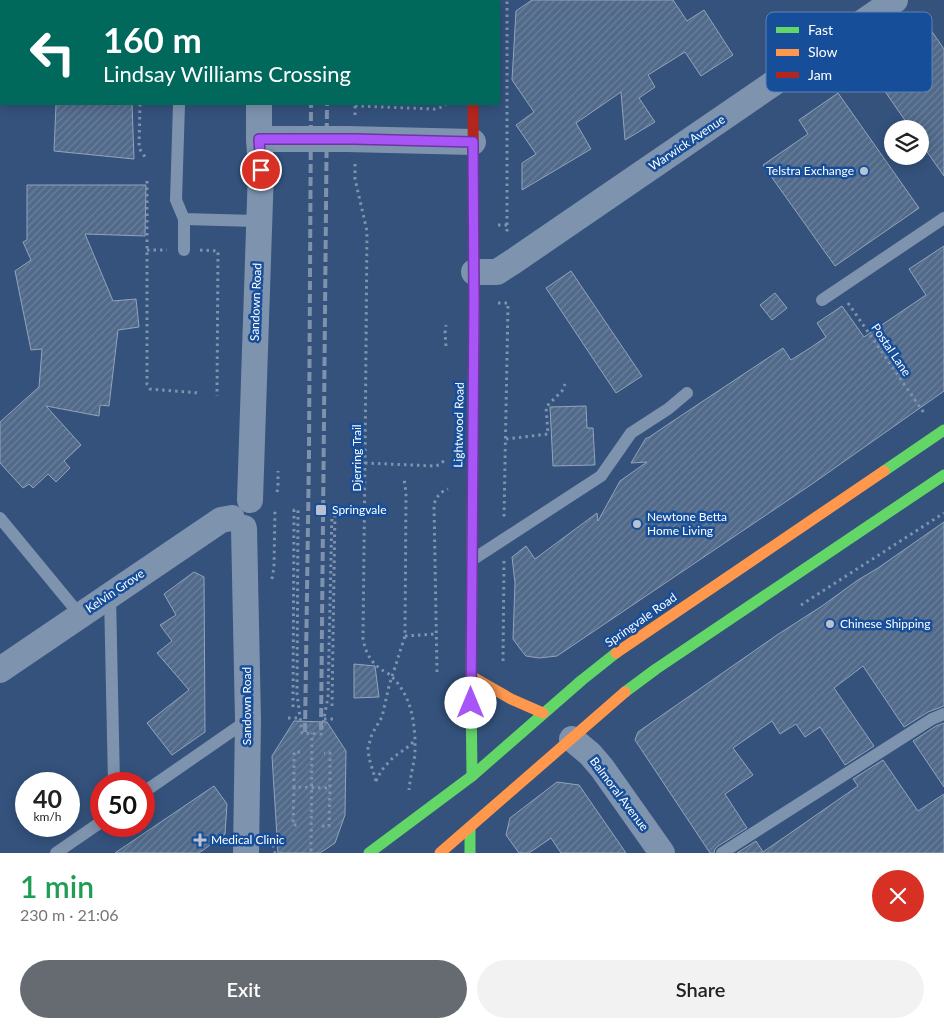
<!DOCTYPE html>
<html lang="en">
<head>
<meta charset="utf-8">
<style>
  :root { --surface:#fff; --page:#f2f2f2; --text:#222; --muted:#767676; --accent:#666a71 }
  body { margin:0; font-family:Lato,sans-serif; background:var(--page); color:var(--text); height:100vh; display:flex; flex-direction:column; font-size:19px; white-space:nowrap }
  * { box-sizing:border-box; margin:0 }
  p { font-size:16px; color:var(--muted) }
  .icon { flex:none; width:28px; height:28px; fill:none; stroke:currentColor; stroke-width:2; stroke-linecap:round; stroke-linejoin:round }
  .map { position:relative; height:853px; overflow:hidden }
  .panel { display:flex; flex-direction:column; background:var(--surface); flex:1 }
  .panel>* { flex:none }
  .top-card { position:absolute; left:0px; top:0px; width:500px; height:105px; box-shadow:0 2px 12px #0003; background:#00695c; color:#fff; overflow:hidden }
  .tools { position:absolute; left:884px; top:120px; display:grid; gap:10px }
  .tools a { display:grid; place-items:center; width:45px; height:45px; border-radius:50%; background:var(--surface); box-shadow:0 2px 12px #0003; font-size:25px }
  .speed { position:absolute; left:15px; top:772px; display:flex; gap:10px; font-size:25px; font-weight:700; text-align:center }
  .speed>* { display:grid; place-content:center; width:65px; height:65px; border-radius:50%; background:var(--surface); box-shadow:0 2px 12px #0003; line-height:1 }
  .speed small { font-size:12px; font-weight:400 }
  .speed .limit { border:8px solid #d22; background:#fff; color:#111 }
  .pin { position:absolute; display:grid; place-items:center; width:42px; height:42px; color:#fff; margin:-21px; border:2px solid #fff; border-radius:50%; box-shadow:0 1px 5px #0007 }
  .me { position:absolute; width:55px; margin:-28px; rotate:0deg; stroke-linejoin:round; filter:drop-shadow(0 0 4px #0008) }
  .turn { display:flex; align-items:center; gap:18px; height:105px; padding:0 20px; font-size:22px }
  .turn .icon { width:65px; height:65px; stroke-width:2.5 }
  .turn b { display:block; font-size:35px; line-height:42px }
  .round { display:grid; place-items:center; flex:none; width:52px; height:52px; border-radius:26px; background:var(--page) }
  .overview { display:flex; align-items:center; justify-content:space-between; height:85px; padding:0 20px }
  h1 { font-size:30px; font-weight:600; line-height:38px; color:#1e9e55 }
  .action { display:flex; gap:10px; margin-top:auto; padding:10px 20px }
  .action a { flex:1; height:58px; border-radius:30px; background:var(--accent); color:#fff; font-size:20px; font-weight:600; line-height:58px; text-align:center }
  .action a+a { background:var(--page); color:var(--text) }
  .map>svg:first-child { display:block }
  .building { fill:url(#building-hatch); stroke:#93a4bb }
  .lines { fill:none; stroke-linecap:round; stroke-linejoin:round }
  .path { stroke:#7e93ae; stroke-width:3; stroke-dasharray:2.5 4; stroke-linecap:butt }
  .lane { stroke:#7e93ae; stroke-width:12 }
  .street { stroke:#7e93ae; stroke-width:26 }
  .fast { stroke:#63d668; stroke-width:11 }
  .slow { stroke:#ff974d; stroke-width:11 }
  .jam { stroke:#b3261e; stroke-width:11 }
  .rail { stroke:#7e92ac; stroke-width:4; stroke-dasharray:9 4; stroke-linecap:butt }
  .street-bridge { stroke:#7e93ae; stroke-width:26 }
  .route-casing { stroke:#6d37a1; stroke-width:12 }
  .route { stroke:#a855f7; stroke-width:9 }
  .poi-dot { fill:#b8c2d1; stroke:#164e9a; stroke-width:2 }
  .labels { text-anchor:middle; stroke-width:5; stroke-linejoin:round; paint-order:stroke }
  .street-label { font-size:12px; fill:#fff; stroke:#164e9a }
  .poi-label { font-size:12px; fill:#fff; stroke:#164e9a; text-anchor:start }
  .key { fill:#164e9a; stroke:#5c83b8; stroke-width:1 }
  .key-label { font-size:14px; fill:#fff }
</style>
</head>
<body>
<div class="map">
<svg width="944" height="853" viewBox="0 0 944 853">
  <defs>
    <pattern id="building-hatch" width="6" height="6" patternUnits="userSpaceOnUse" patternTransform="scale(1.25)"><rect width="6" height="6" fill="#516a8a"/><path d="M-1 1l2-2M0 6l6-6M5 7l2-2" fill="none" stroke="#6b809c"/></pattern>
  </defs>
  <rect width="100%" height="100%" fill="#34527c"/>
  <g class="building">
    <path d="M532 0H673L687 21 704 10 733 55 701 76 685 52 648 75 655 87 639 98 655 122 625 140 621 92 576 123 591 149 522 190V163L536 154 516 125 534 112 512 80 516 11Z"/>
    <path d="M926 23 944 49V176L920 142V129H911L866 64Z"/>
    <path d="M838 93 919 208 835 266 763 165 808 134 799 120Z"/>
    <path d="M56 104H132L134 159 54 151Z"/>
    <path d="M27 185H146L145 236 85 234 113 301 136 299 139 327 118 330 109 406 100 405 99 416 46 406 81 445 64 461 70 468 56 482 48 474 33 488 29 484 23 488 0 463V422L39 387 42 349 31 350 15 271 31 260 23 242 27 240Z"/>
    <path d="M944 246V391L812 484 557 656 539 658 526 656 521 650 513 639 515 583 512 557 526 546 535 559 597 513 598 521 620 481 647 462 631 463 646 438H648L670 423 783 348 791 360 810 348 826 337 817 323 842 306 864 337 926 295 909 269Z"/>
    <path d="M571 271 642 376 616 393 546 288Z"/>
    <path d="M775 293 787 308 772 320 760 305Z"/>
    <path d="M586 406 587 428H593L595 465 553 466 550 407Z"/>
    <path d="M944 522V706L928 712 904 727 863 666 834 688 874 746 845 765 820 727 805 737 796 724 780 734 772 721 733 748 753 775 725 794 747 828 718 846 715 849 714 853H710L635 740 638 732 777 635 822 606 858 580 878 568Z"/>
    <path d="M194 572 204 577 205 732 172 755 147 723 189 690 157 653 172 641 160 625 176 615 164 594Z"/>
    <path d="M354 664 375 666 379 697 354 698Z"/>
    <path d="M294 721 327 722 346 751 345 815 335 843 320 853H278L272 756Z"/>
    <path d="M944 723V787L913 741 936 726Z"/>
    <path d="M883 760 918 811 944 794V853H737L756 841 763 852 858 786 853 779Z"/>
    <path d="M557 782 579 785 626 853H561L551 838 529 853H519L506 835 510 818Z"/>
    <path d="M214 786 227 804 225 834 199 853H115Z"/>
  </g>
  <g class="lines">
    <g class="path">
      <path d="M367 1 368 0"/>
      <path d="M140 104 139 148 145 157"/>
      <path d="M355 106 435 109 442 107 446 104"/>
      <path d="M355 115V104"/>
      <path d="M355 164V179L367 231 365 463 363 638C365 651 370 662 382 670 386 672 391 675 394 679 410 696 414 718 415 740 415 745 415 750 415 755 413 767 410 778 409 790"/>
      <path d="M147 181V384L150 389 199 393"/>
      <path d="M498 225H507V235"/>
      <path d="M507 225V0"/>
      <path d="M147 250H167"/>
      <path d="M200 250 218 251 217 396"/>
      <path d="M498 303H508L504 517"/>
      <path d="M848 303 924 413"/>
      <path d="M446 346 445 333 446 325"/>
      <path d="M506 439 548 434 546 407 562 391 565 384"/>
      <path d="M365 463 434 466 439 465 446 459"/>
      <path d="M277 492 278 488V471"/>
      <path d="M504 561 503 662 504 664"/>
      <path d="M272 579 274 567 275 508"/>
      <path d="M801 605 944 513"/>
      <path d="M405 636 436 634"/>
      <path d="M437 672 434 505C436 497 440 492 448 489"/>
      <path d="M293 707 294 510H298L297 694 302 733 321 734 328 697 332 510H335L332 708"/>
      <path d="M288 718H300"/>
      <path d="M324 719H337"/>
      <path d="M300 752H294V787L330 788V753H324"/>
      <path d="M376 781 369 758 368 748 372 734 382 717 389 686 405 636 406 492 404 479"/>
      <path d="M376 781C379 775 382 769 387 764 395 754 405 751 414 741"/>
      <path d="M294 787 293 825H300"/>
      <path d="M322 826H329L330 788"/>
      <path d="M273 845 275 853"/>
      <path d="M311 851 312 733"/>
    </g>
    <g class="lane">
      <path d="M181 1V0"/>
      <path d="M179 104 176 200 184 219 258 221"/>
      <path d="M184 250V219"/>
      <path d="M822 300 944 218"/>
      <path d="M0 518 80 615"/>
      <path d="M472 560 601 476 631 433 668 409 687 393"/>
      <path d="M110 595 114 784"/>
      <path d="M144 792 248 720"/>
      <path d="M56 853 101 822"/>
      <path d="M722 853 932 719 944 714"/>
    </g>
    <g class="street">
      <path d="M261 1V0"/>
      <path d="M259 139H301"/>
      <path d="M347 139 473 142"/>
      <path d="M474 272H497L514 261 895 0"/>
      <path d="M250 500 261 170 259 139V104"/>
      <path d="M244 528 248 720 246 853"/>
      <path d="M0 670 221 520 232 518"/>
      <path d="M572 739 590 754 602 768 662 853"/>
    </g>
    <g class="fast">
      <path d="M475 0V1"/>
      <path d="M884 471 944 430"/>
      <path d="M625 692 656 669 944 475"/>
      <path d="M472 776 471 686 474 298"/>
      <path d="M470 828V853"/>
      <path d="M369 853 472 776 582 680 616 653"/>
    </g>
    <g class="slow">
      <path d="M616 653 884 471"/>
      <path d="M471 676 511 699 543 713"/>
      <path d="M440 853 625 692"/>
    </g>
    <path class="jam" d="M473 104 474 298"/>
    <g class="rail">
      <path d="M313 1V0"/>
      <path d="M330 1V0"/>
      <path d="M321 730 327 104"/>
      <path d="M305 732 309 453 311 104"/>
    </g>
    <path class="street-bridge" d="M301 139H347"/>
  </g>
  <g class="lines">
    <g class="route-casing">
      <path id="route" d="M261 170 259 139H354L473 142 474 303 471 703"/>
    </g>
    <use href="#route" class="route"/>
  </g>
  <g class="poi-dot">
    <circle cx="864" cy="171" r="5"/>
    <rect x="315" y="504" width="12" height="12" rx="2.5"/>
    <circle cx="637" cy="524" r="5"/>
    <circle cx="830" cy="624" r="5"/>
    <path d="M197.5 832.5h5v5h5v5h-5v5h-5v-5h-5v-5h5z"/>
  </g>
  <g class="labels">
    <g class="street-label">
      <text transform="translate(687 143) rotate(-34)" y="4">Warwick Avenue</text>
      <text transform="translate(256 302) rotate(-88)" y="4">Sandown Road</text>
      <text transform="translate(891 350) rotate(56)" y="4">Postal Lane</text>
      <text transform="translate(459 425) rotate(-89)" y="4">Lightwood Road</text>
      <text transform="translate(357 458) rotate(-90)" y="4">Djerring Trail</text>
      <text transform="translate(115 591) rotate(-34)" y="4">Kelvin Grove</text>
      <text transform="translate(641 620) rotate(-35)" y="4">Springvale Road</text>
      <text transform="translate(247 706) rotate(-90)" y="4">Sandown Road</text>
      <text transform="translate(619 794) rotate(53)" y="4">Balmoral Avenue</text>
    </g>
    <g class="poi-label">
      <text x="854" y="175" text-anchor="end">Telstra Exchange</text>
      <text x="332" y="514">Springvale</text>
      <text x="647" y="521">Newtone Betta<tspan x="647" dy="14">Home Living</tspan></text>
      <text x="840" y="628">Chinese Shipping</text>
      <text x="211" y="844">Medical Clinic</text>
    </g>
  </g>
  <rect x="766" y="12" width="166" height="80" rx="8" class="key"/>
  <rect x="776" y="27" width="23" height="6" fill="#63d668"/>
  <rect x="776" y="49" width="23" height="7" fill="#ff974d"/>
  <rect x="776" y="72" width="23" height="6" fill="#b3261e"/>
  <g class="key-label">
    <text x="808" y="35">Fast</text>
    <text x="808" y="57">Slow</text>
    <text x="808" y="80">Jam</text>
  </g>
</svg>
<div class="tools">
<a><svg class="icon" aria-label="layers" viewBox="0 0 24 24"><path d="M12 4l9 5-9 5-9-5zM3 14l9 5 9-5"/></svg></a>
</div>
<div class="speed"><div>40<small>km/h</small></div><div class="limit">50</div></div>
<div class="pin" style="left:261px;top:170px;background:#d93025"><svg class="icon" aria-label="arrive" viewBox="0 0 24 24"><path d="M6 21V4h12l-3 4 3 4H6"/></svg></div>
<svg class="me" style="left:471px;top:703px" viewBox="-20 -20 40 40"><circle r="19" fill="#fff"/><path d="M0-13L10 11 0 6-10 11z" fill="#a855f7"/></svg>
<div class="top-card">
<div class="turn"><svg class="icon" aria-label="left" viewBox="0 0 24 24"><path d="M17 20v-9H6M10 6l-5 5 5 5"/></svg><div><b>160 m</b>Lindsay Williams Crossing</div></div>
</div>
</div>
<section class="panel">
<div class="overview"><div><h1>1 min</h1><p>230 m · 21:06</p></div><a class="round" style="background:#d93025;color:#fff"><svg class="icon" aria-label="close" viewBox="0 0 24 24"><path d="M6 6l12 12M18 6L6 18"/></svg></a></div>
<div class="action"><a>Exit</a><a>Share</a></div>
</section>
</body>
</html>
